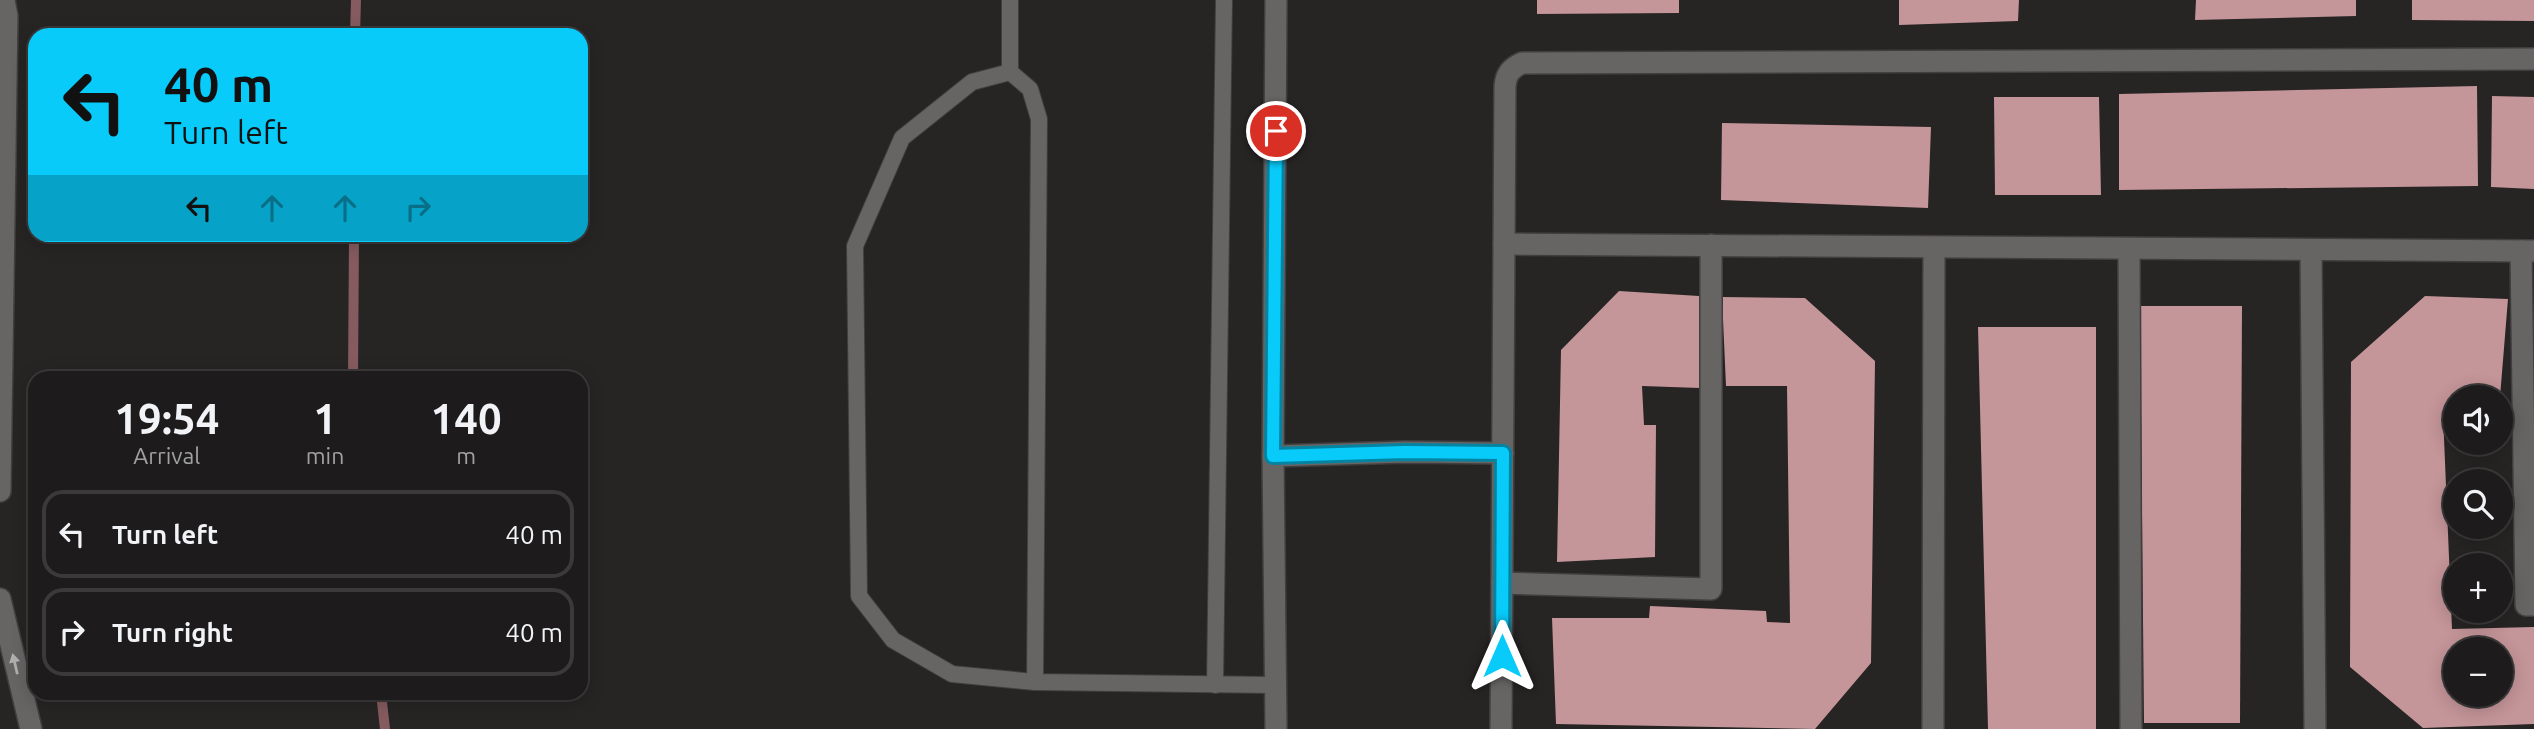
<!DOCTYPE html>
<html lang="en">
<head>
<meta charset="utf-8">
<style>
  :root { --surface:#1d1b1b; --page:#252424; --text:#f1f3f6; --muted:#a0a1a3; --line:#3b393a }
  body { margin:0; font-family:Ubuntu,sans-serif; background:var(--page); color:var(--text); height:100vh; display:flex; flex-direction:column; font-size:26px; white-space:nowrap }
  * { box-sizing:border-box; margin:0 }
  p { font-size:23px; color:var(--muted) }
  .icon { flex:none; width:38px; height:38px; fill:none; stroke:currentColor; stroke-width:2; stroke-linecap:round; stroke-linejoin:round }
  .map { position:relative; flex:1; overflow:hidden }
  .details { position:absolute; left:28px; top:371px; width:560px; height:329px; display:flex; flex-direction:column; background:var(--surface); border-radius:21px; box-shadow:0 4px 18px #0003,0 0 0 2px var(--line) }
  .details>* { flex:none }
  .banner { position:absolute; left:28px; top:28px; width:560px; height:214px; border-radius:21px; box-shadow:0 4px 18px #0003,0 0 0 2px var(--line); background:#08cbfa; color:#111; overflow:hidden }
  .controls { position:absolute; left:2443px; top:385px; display:grid; gap:14px }
  .controls a { display:grid; place-items:center; width:70px; height:70px; border-radius:50%; background:var(--surface); box-shadow:0 4px 18px #0003,0 0 0 2px var(--line); font-size:35px }
  .pin { position:absolute; display:grid; place-items:center; width:60px; height:60px; color:#fff; margin:-30px; border:4px solid #fff; border-radius:50%; box-shadow:0 2px 7px #0007 }
  .me { position:absolute; width:77px; margin:-38px; rotate:0deg; stroke-linejoin:round; filter:drop-shadow(0 0 5px #0008) }
  .turn { display:flex; align-items:center; gap:24px; height:147px; padding:0 21px; font-size:32px }
  .turn .icon { width:91px; height:91px; stroke-width:2.5 }
  .turn b { display:block; font-size:49px; line-height:60px }
  .lanes { display:flex; align-items:center; height:66px; padding:0 21px; background:#0003; justify-content:center; gap:35px; direction:ltr }
  .lanes .off { opacity:.35 }
  .eta { display:flex; justify-content:space-evenly; align-items:center; height:119px; text-align:center }
  .eta b { font-size:42px; font-weight:600; line-height:49px }
  ul { padding:0; list-style:none }
  li { display:flex; align-items:center; gap:21px; height:88px; margin:0 14px 10px; padding:0 7px; border:4px solid var(--line); border-radius:21px }
  li div { flex:1 }
  li b { display:block; font-size:26px }
  li em { font-style:normal }
  .map>svg:first-child { display:block }
  .lines { fill:none; stroke-linecap:round; stroke-linejoin:round }
  .stream { stroke:#865b5f; stroke-width:10 }
  .building { fill:#c49599; fill-rule:evenodd }
  .lane-casing { stroke:#413e3f; stroke-width:18 }
  .street-casing { stroke:#413e3f; stroke-width:24 }
  .lane { stroke:#676464; stroke-width:16 }
  .street { stroke:#676464; stroke-width:21 }
  .oneway { fill:#b1afaf }
  .route-casing { stroke:#0584a2; stroke-width:18 }
  .route { stroke:#08cbfa; stroke-width:12 }
</style>
</head>
<body>
<div class="map">
<svg width="2534" height="729" viewBox="0 0 2534 729">
  <rect width="100%" height="100%" fill="#272424"/>
  <g class="lines">
    <g class="stream">
      <path d="M355 35 356 0"/>
      <path d="M353 378 354 234"/>
      <path d="M381 693 385 729"/>
    </g>
  </g>
  <g class="building">
    <path d="M1537 0H1679V13L1537 14Z"/>
    <path d="M1899 0H2019L2018 21 1899 25Z"/>
    <path d="M2196 0H2356V16L2195 20Z"/>
    <path d="M2412 0H2534V21L2412 20Z"/>
    <path d="M2477 86 2478 186 2119 190V94Z"/>
    <path d="M2492 96 2534 97V189L2491 187Z"/>
    <path d="M1994 97H2099L2101 195H1995Z"/>
    <path d="M1722 123 1931 127 1928 208 1721 200Z"/>
    <path d="M1619 291 1699 296 1700 388 1642 386 1644 425H1656L1655 557 1557 562 1561 350Z"/>
    <path d="M2425 296 2508 299 2500 397H2455V414H2443L2452 629 2534 627V724L2423 728 2350 667 2351 362ZM2455 649H2501V695H2455Z"/>
    <path d="M1722 297 1805 298 1875 361 1871 663 1815 729 1556 724 1552 618H1649L1650 606 1766 611 1767 622 1790 623 1787 386H1726Z"/>
    <path d="M2140 306H2242L2240 723H2144Z"/>
    <path d="M1978 327H2096V729H1988Z"/>
  </g>
  <g class="lines">
    <g class="lane-casing">
      <g id="lane">
        <path d="M1010 0V72L972 82 902 138 855 246 859 596 893 640 952 674 1035 682 1276 685"/>
        <path d="M1010 72 1030 89 1039 119 1035 682"/>
        <path d="M1215 685 1224 0"/>
      </g>
    </g>
    <g class="street-casing">
      <g id="street">
        <path d="M1276 0 1273 456 1276 729"/>
        <path d="M1504 244 2534 251"/>
        <path d="M2129 249 2131 729"/>
        <path d="M2311 250 2315 729"/>
        <path d="M2521 251 2526 605H2534"/>
        <path d="M1273 456 1405 452 1503 453"/>
        <path d="M0 491 7 16 4 0"/>
        <path d="M1502 583 1711 589V245"/>
        <path d="M0 599 31 729"/>
        <path d="M1501 729 1505 86C1506 74 1511 68 1522 63L2534 59"/>
        <path d="M1933 729 1934 247"/>
      </g>
    </g>
    <use href="#lane" class="lane"/>
    <use href="#street" class="street"/>
  </g>
  <defs><path id="oneway-solid" d="M-6-.8H1V-3.2L6.5 0L1 3.2V.8H-6Z" transform="scale(1.75)"/></defs>
  <use class="oneway" href="#oneway-solid" transform="translate(15 664) rotate(-103)"/>
  <g class="lines">
    <g class="route-casing">
      <path id="route" d="M1276 131 1273 456 1405 452 1503 453 1502 656"/>
    </g>
    <use href="#route" class="route"/>
  </g>
</svg>
<div class="controls">
<a><svg class="icon" aria-label="sound" viewBox="0 0 24 24"><path d="M4 9h4l5-4v14l-5-4H4zM17 9q2 3 0 6"/></svg></a>
<a><svg class="icon" aria-label="search" viewBox="0 0 24 24"><circle cx="10" cy="10" r="6"/><path d="M15 15l6 6"/></svg></a>
<a>+</a>
<a>−</a>
</div>
<div class="pin" style="left:1276px;top:131px;background:#d93025"><svg class="icon" aria-label="arrive" viewBox="0 0 24 24"><path d="M6 21V4h12l-3 4 3 4H6"/></svg></div>
<svg class="me" style="left:1502px;top:656px" viewBox="-20 -20 40 40"><path d="M0-17L14 15 0 8-14 15z" fill="#08cbfa" stroke="#fff" stroke-width="4"/></svg>
<div class="banner">
<div class="turn"><svg class="icon" aria-label="left" viewBox="0 0 24 24"><path d="M17 20v-9H6M10 6l-5 5 5 5"/></svg><div><b>40 m</b>Turn left</div></div>
<div class="lanes"><svg class="icon" aria-label="left" viewBox="0 0 24 24"><path d="M17 20v-9H6M10 6l-5 5 5 5"/></svg><svg class="icon off" aria-label="ahead" viewBox="0 0 24 24"><path d="M12 20V5M6 11l6-6 6 6"/></svg><svg class="icon off" aria-label="ahead" viewBox="0 0 24 24"><path d="M12 20V5M6 11l6-6 6 6"/></svg><svg class="icon off" aria-label="right" viewBox="0 0 24 24"><path d="M7 20v-9h11M14 6l5 5-5 5"/></svg></div>
</div>
<section class="details">
<div class="eta">
<div><b>19:54</b><p>Arrival</p></div>
<div><b>1</b><p>min</p></div>
<div><b>140</b><p>m</p></div>
</div>
<ul>
<li><svg class="icon" aria-label="left" viewBox="0 0 24 24"><path d="M17 20v-9H6M10 6l-5 5 5 5"/></svg><div><b>Turn left</b></div><em>40 m</em></li>
<li><svg class="icon" aria-label="right" viewBox="0 0 24 24"><path d="M7 20v-9h11M14 6l5 5-5 5"/></svg><div><b>Turn right</b></div><em>40 m</em></li>
</ul>
</section>
</div>
</body>
</html>
